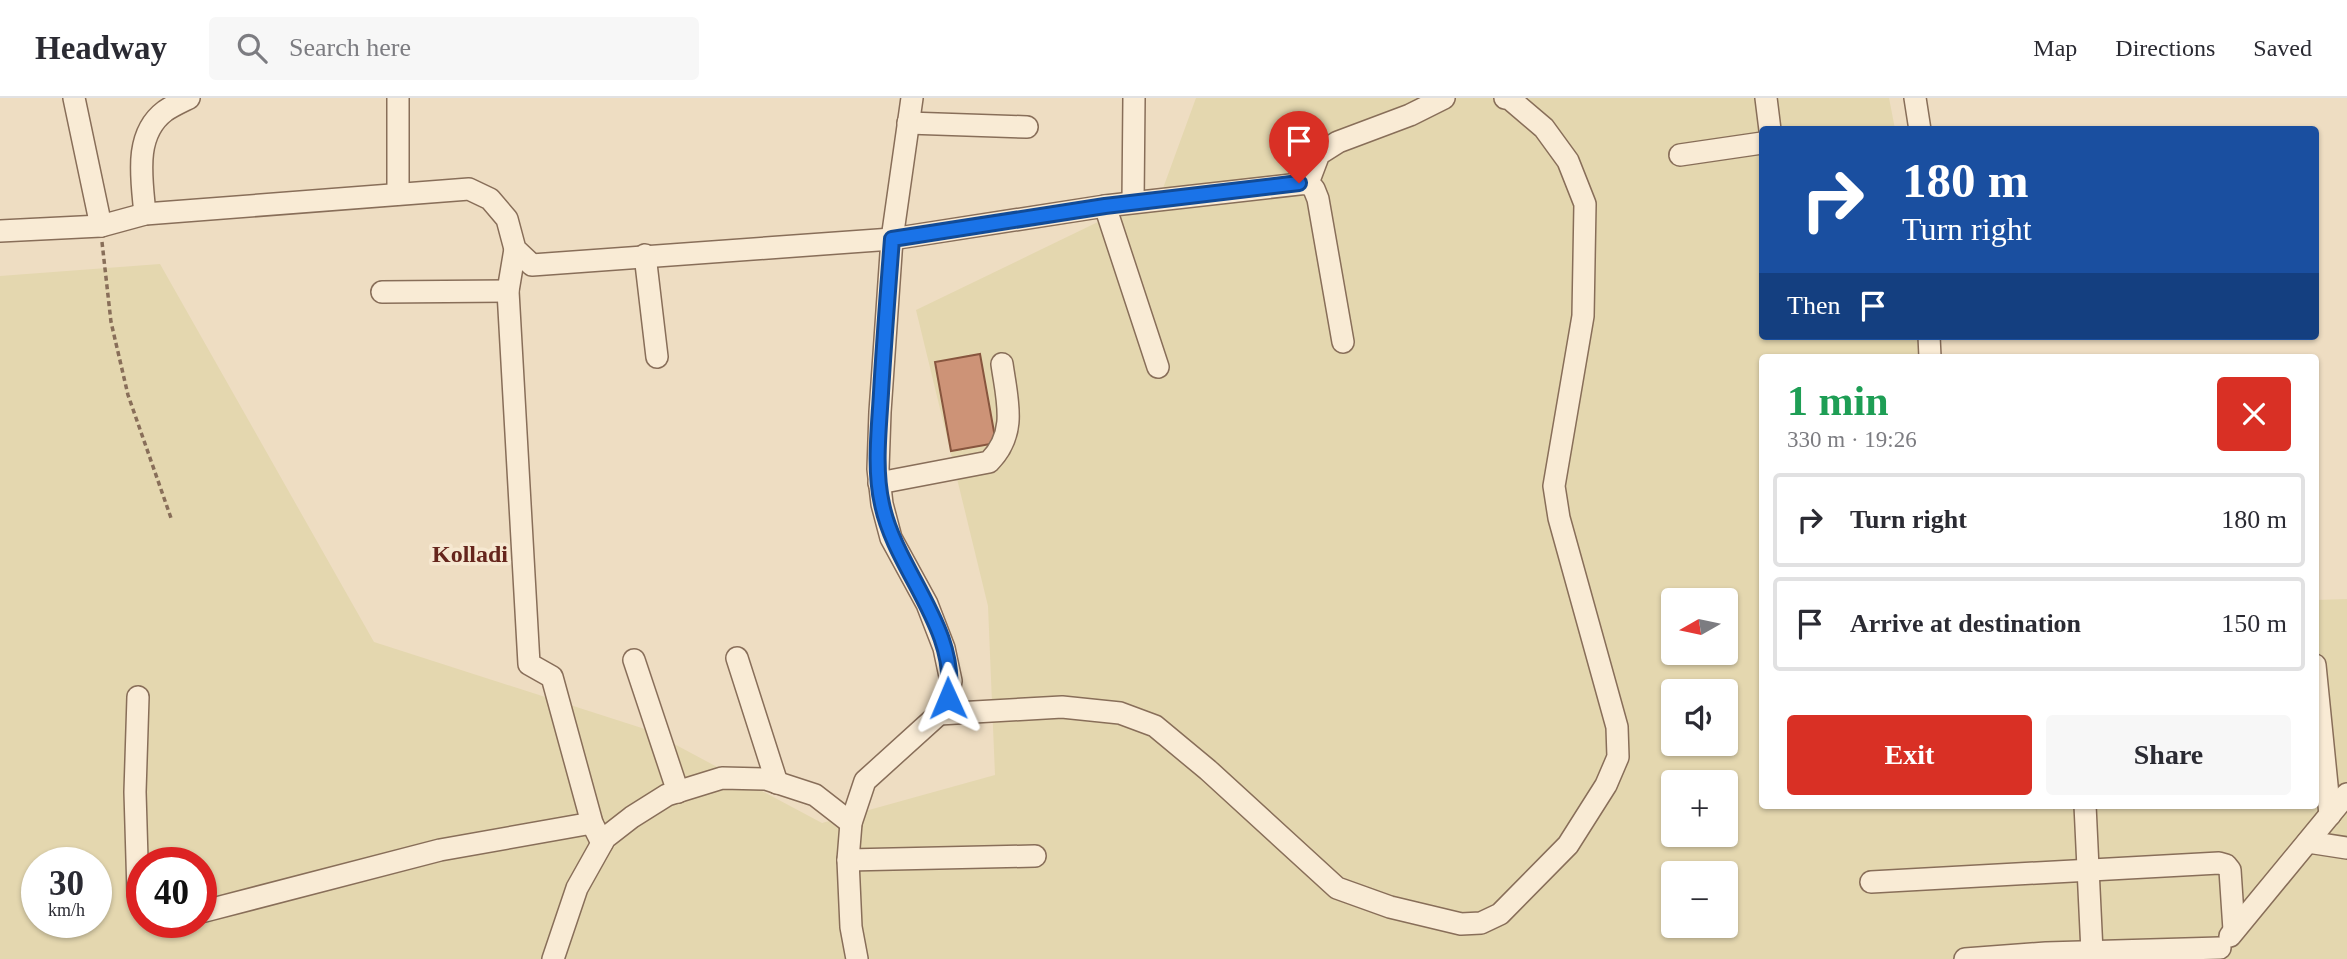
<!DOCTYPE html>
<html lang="en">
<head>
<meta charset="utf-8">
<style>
  :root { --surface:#fff; --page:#f7f7f7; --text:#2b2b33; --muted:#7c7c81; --line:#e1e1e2; --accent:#d93025 }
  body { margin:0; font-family:Georgia,serif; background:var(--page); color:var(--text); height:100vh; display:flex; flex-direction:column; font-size:26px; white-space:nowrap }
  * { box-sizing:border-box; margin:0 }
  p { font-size:23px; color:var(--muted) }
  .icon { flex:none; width:38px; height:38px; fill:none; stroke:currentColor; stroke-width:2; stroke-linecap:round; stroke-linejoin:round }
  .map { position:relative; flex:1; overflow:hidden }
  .panel { position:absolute; left:1759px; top:256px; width:560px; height:455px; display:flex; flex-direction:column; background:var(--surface); border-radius:7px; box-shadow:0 2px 5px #0004 }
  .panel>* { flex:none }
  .banner { position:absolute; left:1759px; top:28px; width:560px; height:214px; border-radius:7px; box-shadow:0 2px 5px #0004; background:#1a4fa0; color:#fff; overflow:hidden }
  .needle { width:46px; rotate:261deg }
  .fabs { position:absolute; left:1661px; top:490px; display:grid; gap:14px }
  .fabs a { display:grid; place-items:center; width:77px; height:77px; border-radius:7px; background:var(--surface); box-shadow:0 2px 5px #0004; font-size:35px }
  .speed { position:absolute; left:21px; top:749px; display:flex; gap:14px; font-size:35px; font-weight:700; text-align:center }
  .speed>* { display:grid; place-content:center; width:91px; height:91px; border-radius:50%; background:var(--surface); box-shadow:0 2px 5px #0004; line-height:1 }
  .speed small { font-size:18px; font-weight:400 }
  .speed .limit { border:10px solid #d22; background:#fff; color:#111 }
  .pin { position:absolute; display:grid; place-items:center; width:60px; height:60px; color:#fff; margin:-72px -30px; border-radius:50% 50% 50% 0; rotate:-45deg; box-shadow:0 0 7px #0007 }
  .pin .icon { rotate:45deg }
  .me { position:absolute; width:77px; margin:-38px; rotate:359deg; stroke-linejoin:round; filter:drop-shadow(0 0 5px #0008) }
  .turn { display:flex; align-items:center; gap:24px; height:147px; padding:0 28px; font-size:32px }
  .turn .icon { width:91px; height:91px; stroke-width:2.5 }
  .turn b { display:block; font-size:49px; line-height:60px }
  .then { display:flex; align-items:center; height:66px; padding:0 28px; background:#0003; gap:14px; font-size:26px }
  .round { display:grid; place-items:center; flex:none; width:74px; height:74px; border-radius:7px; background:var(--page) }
  .headline { display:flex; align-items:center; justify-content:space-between; height:119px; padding:0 28px }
  h1 { font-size:42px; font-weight:800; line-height:52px; color:#1e9e55 }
  .button { display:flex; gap:14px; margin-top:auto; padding:14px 28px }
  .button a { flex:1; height:80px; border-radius:7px; background:var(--accent); color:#fff; font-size:28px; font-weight:800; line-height:80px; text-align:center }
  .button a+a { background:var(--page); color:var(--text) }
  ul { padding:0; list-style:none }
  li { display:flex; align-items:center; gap:21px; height:94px; margin:0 14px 10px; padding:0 14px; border:4px solid var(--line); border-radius:7px }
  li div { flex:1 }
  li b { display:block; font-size:26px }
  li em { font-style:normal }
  header { display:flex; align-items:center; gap:42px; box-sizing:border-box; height:98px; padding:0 35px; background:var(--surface); border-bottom:2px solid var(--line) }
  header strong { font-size:33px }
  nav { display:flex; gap:38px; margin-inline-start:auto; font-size:24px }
  .search { width:490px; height:63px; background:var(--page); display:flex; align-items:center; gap:18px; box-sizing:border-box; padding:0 24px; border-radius:7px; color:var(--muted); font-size:26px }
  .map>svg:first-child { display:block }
  .farmland { fill:#e4d7af; fill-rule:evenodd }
  .building { fill:#cd9377; stroke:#87553e; stroke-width:2 }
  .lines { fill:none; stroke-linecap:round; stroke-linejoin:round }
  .minor-casing { stroke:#886e59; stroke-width:24 }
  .path { stroke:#886e59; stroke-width:3.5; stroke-dasharray:5 3.5; stroke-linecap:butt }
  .minor { stroke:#f9ebd5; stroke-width:21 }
  .route-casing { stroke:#114b97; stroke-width:18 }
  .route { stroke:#1a73e8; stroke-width:12 }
  .labels { text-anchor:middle; stroke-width:7; stroke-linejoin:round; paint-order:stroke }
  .quarter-label { font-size:24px; font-weight:bold; fill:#65251c; stroke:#f6e8d1 }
</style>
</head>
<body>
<header>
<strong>Headway</strong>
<div class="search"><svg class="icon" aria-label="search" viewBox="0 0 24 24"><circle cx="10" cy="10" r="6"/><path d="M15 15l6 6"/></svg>Search here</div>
<nav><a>Map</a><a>Directions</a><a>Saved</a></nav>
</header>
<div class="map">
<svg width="2347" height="861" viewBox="0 0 2347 861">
  <rect width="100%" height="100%" fill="#eeddc2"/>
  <path class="farmland" d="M1196 0H1889L1895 31 1762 32V238H1930L1931 259H1762V707H2315V502L2347 501V861H0V178L160 166 374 544 648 632 822 725 995 677 988 508 916 212 1162 93ZM1673 502H1726V555H1673ZM1673 593H1726V646H1673ZM1673 684H1726V737H1673ZM37 765H96V824H37ZM142 765H201V824H142ZM1673 775H1726V828H1673Z"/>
  <path class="building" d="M980 256 996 345 951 353 935 264Z"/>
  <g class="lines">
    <g class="minor-casing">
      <g id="minor">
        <path d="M74 0 101 128"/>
        <path d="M398 0V96"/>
        <path d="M1766 0 1770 32"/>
        <path d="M1915 0 1920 32"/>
        <path d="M908 25 1027 29"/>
        <path d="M1680 57 1762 45"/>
        <path d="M1308 85 1319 56 1338 44 1410 17 1444 0"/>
        <path d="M1133 104 1134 0"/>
        <path d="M1105 108 1158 269"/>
        <path d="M145 116C142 82 133 37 165 13 172 8 181 4 189 0"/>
        <path d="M0 133 101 128 145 116 469 91 490 101 507 121 515 151 532 167 892 141 1105 108 1308 85 1314 91 1318 101 1343 244"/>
        <path d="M515 151 508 193 529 566 552 579 592 725 602 745"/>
        <path d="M645 157 657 259"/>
        <path d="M382 194 508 193"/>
        <path d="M1929 238 1930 259"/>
        <path d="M879 385 989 364C1018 335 1007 302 1002 266"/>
        <path d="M737 560 777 685"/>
        <path d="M634 562 678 694"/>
        <path d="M2315 567 2330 717"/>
        <path d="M138 599 135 694 138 795 142 810"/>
        <path d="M939 616 1062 609 1120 615 1155 628 1208 672 1337 790 1390 809 1461 826 1481 825 1500 816 1568 747 1606 687 1618 659 1617 629 1559 420 1554 388 1583 218 1585 106 1568 63 1544 30 1510 1 1505 0"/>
        <path d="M2085 707 2092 854"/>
        <path d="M2308 744 2347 750"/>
        <path d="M848 762 1035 758"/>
        <path d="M1871 784 2219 765 2226 767 2230 772 2234 832"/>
        <path d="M201 814 440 752 592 725"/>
        <path d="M2230 838 2347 696"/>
        <path d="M553 861 577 790 605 740 632 719 667 697 722 680 766 681 815 697 851 725"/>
        <path d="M857 861 851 829 848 762 851 725 865 683 939 616 948 600 951 583 944 550 927 506 891 440 882 406 878 371 880 314 892 141 912 0"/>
        <path d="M1965 861 2046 855 2220 850"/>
      </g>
    </g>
    <path class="path" d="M102 144 111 224 128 297 171 420"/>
    <use href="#minor" class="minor"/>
  </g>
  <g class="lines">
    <g class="route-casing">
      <path id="route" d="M948 600C960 532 895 471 882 406 874 371 879 331 881 295 884 243 888 192 892 141L1105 108 1299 85"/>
    </g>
    <use href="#route" class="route"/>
  </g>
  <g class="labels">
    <g class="quarter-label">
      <text x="470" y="464">Kolladi</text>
    </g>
  </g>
</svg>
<div class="fabs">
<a><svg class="needle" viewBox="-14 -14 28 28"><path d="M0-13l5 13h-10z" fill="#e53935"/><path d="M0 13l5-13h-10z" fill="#7c7c81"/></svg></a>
<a><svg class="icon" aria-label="sound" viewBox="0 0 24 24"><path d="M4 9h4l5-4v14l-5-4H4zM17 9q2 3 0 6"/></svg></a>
<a>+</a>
<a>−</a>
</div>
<div class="speed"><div>30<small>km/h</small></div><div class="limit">40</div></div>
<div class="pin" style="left:1299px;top:85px;background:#d93025"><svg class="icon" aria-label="arrive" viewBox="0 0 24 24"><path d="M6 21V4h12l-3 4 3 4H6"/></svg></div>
<svg class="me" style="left:948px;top:600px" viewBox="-20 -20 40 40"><path d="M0-17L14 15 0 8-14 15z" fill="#1a73e8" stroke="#fff" stroke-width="4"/></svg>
<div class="banner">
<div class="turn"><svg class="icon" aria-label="right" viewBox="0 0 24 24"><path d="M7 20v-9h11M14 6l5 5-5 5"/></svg><div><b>180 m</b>Turn right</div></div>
<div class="then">Then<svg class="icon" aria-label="arrive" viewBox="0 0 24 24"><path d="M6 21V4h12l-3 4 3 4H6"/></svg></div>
</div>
<section class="panel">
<div class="headline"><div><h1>1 min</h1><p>330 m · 19:26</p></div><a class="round" style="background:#d93025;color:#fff"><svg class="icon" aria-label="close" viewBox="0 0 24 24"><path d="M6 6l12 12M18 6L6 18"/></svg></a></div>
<ul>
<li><svg class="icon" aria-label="right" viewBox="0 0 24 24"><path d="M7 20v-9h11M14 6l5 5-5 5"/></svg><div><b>Turn right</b></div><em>180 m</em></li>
<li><svg class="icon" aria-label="arrive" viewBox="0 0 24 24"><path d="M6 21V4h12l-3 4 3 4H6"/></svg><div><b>Arrive at destination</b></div><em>150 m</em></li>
</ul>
<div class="button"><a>Exit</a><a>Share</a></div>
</section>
</div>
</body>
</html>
